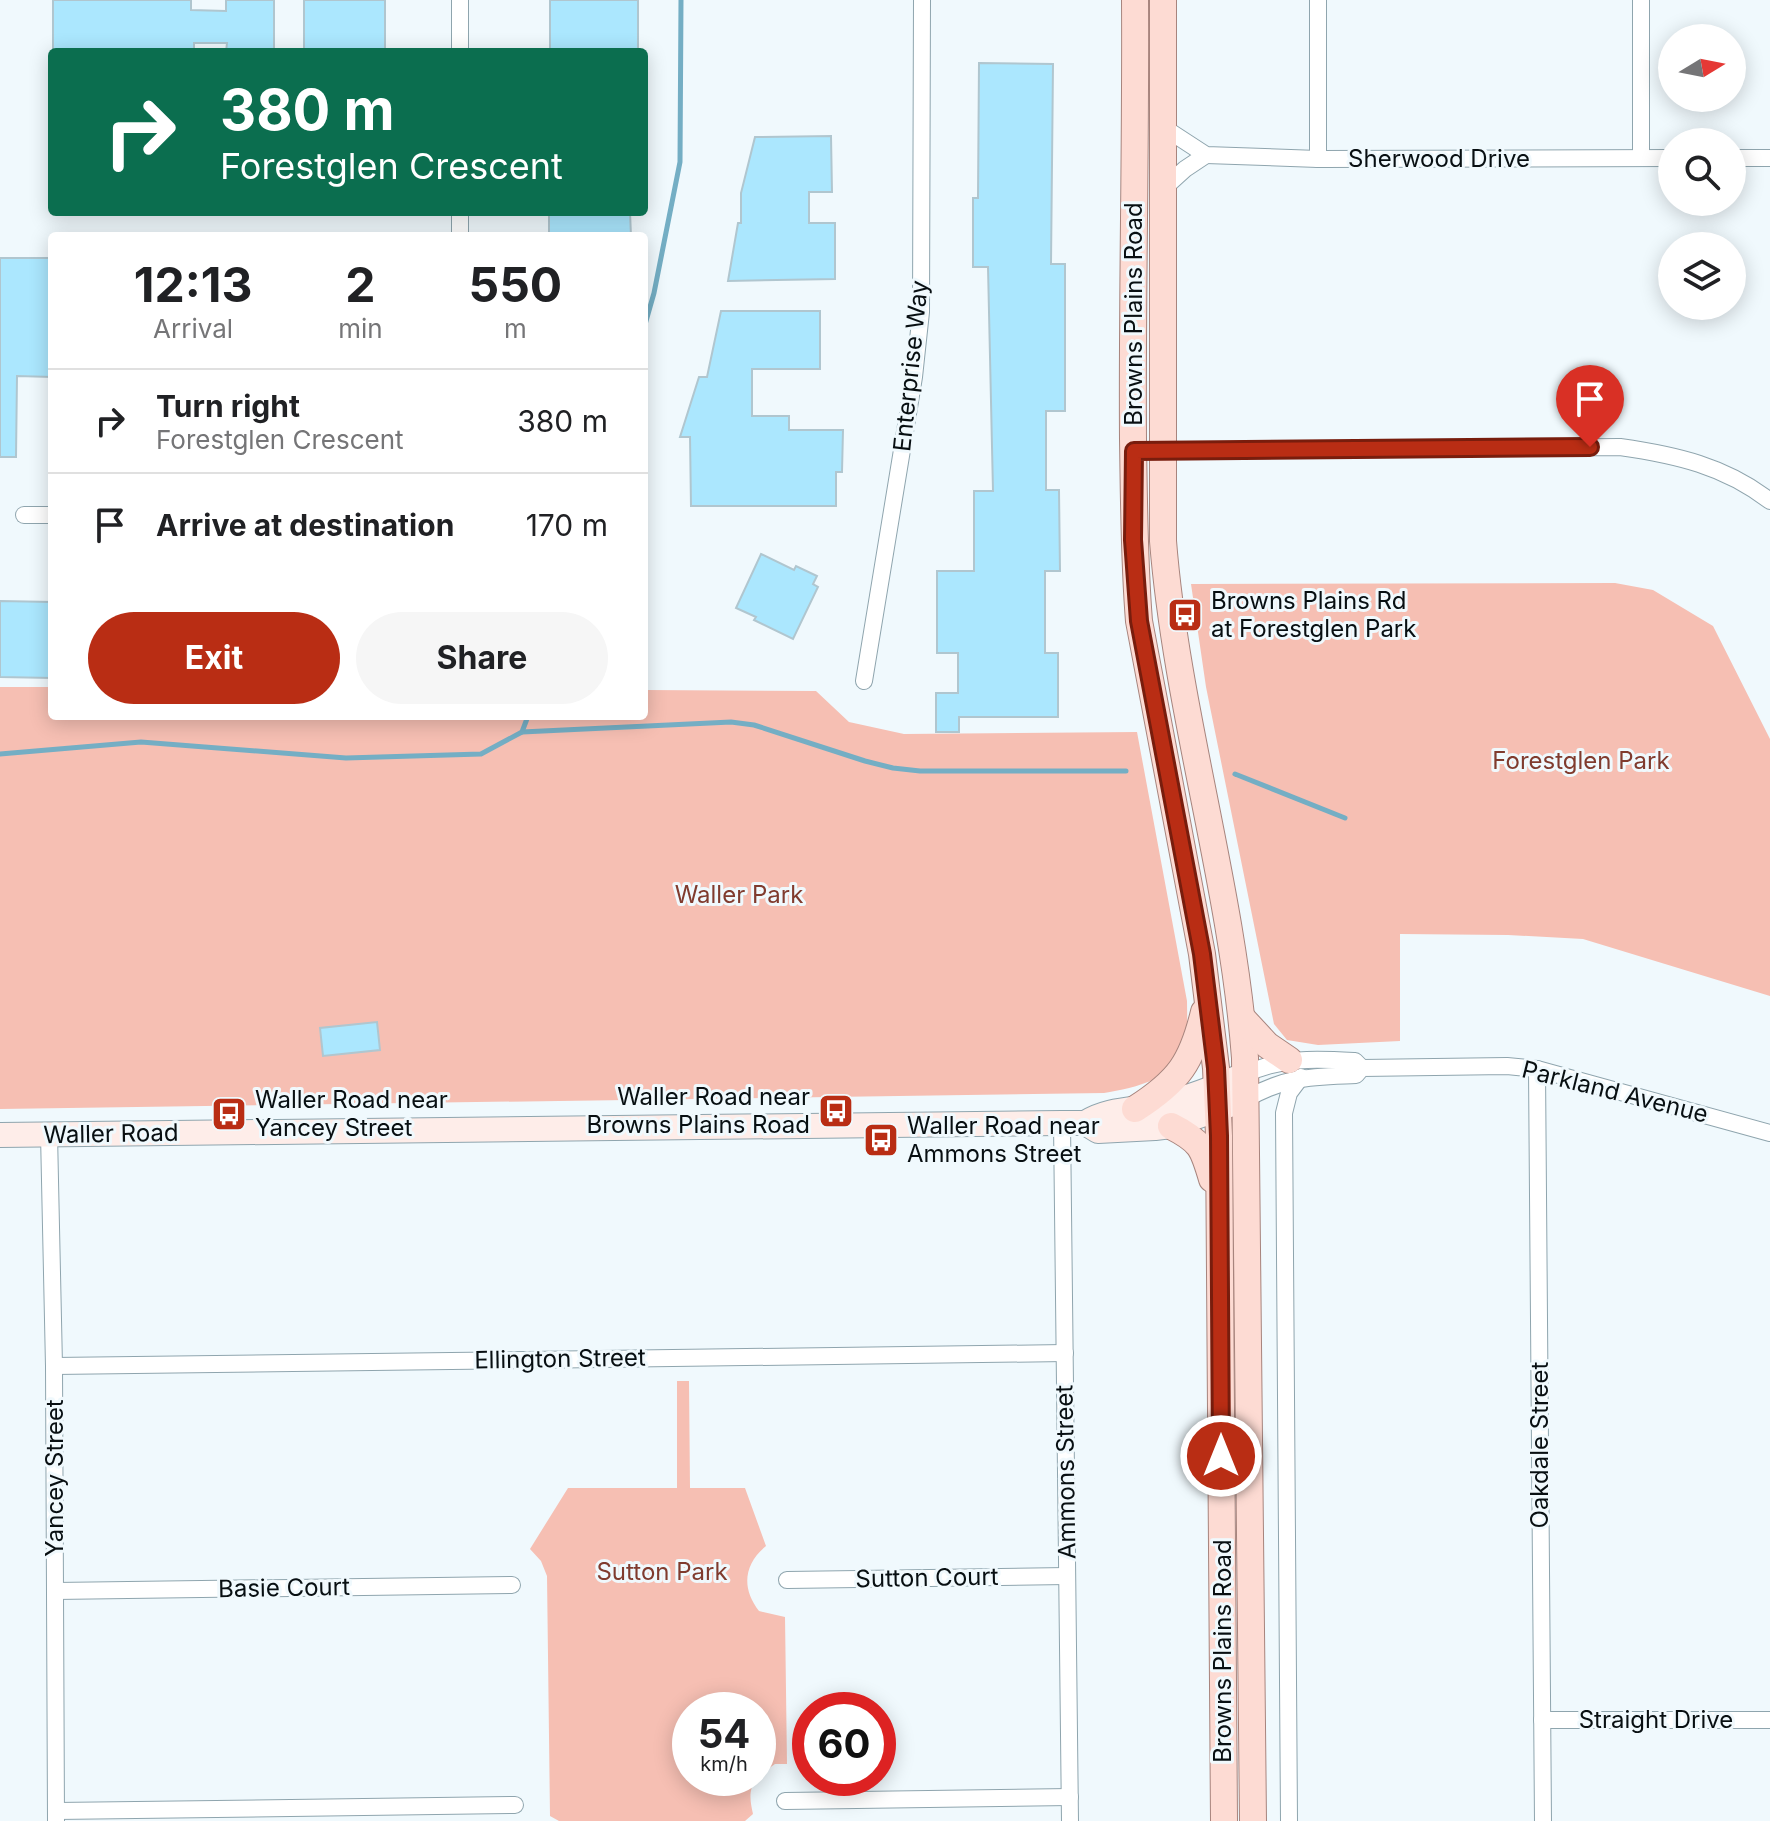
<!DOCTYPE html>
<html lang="en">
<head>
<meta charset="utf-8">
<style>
  :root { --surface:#fff; --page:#f6f6f6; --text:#202124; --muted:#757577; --line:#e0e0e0; --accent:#b92d14 }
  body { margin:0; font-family:Inter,sans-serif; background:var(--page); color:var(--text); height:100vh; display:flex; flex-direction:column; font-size:30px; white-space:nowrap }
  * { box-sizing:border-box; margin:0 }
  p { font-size:26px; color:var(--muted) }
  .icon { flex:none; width:44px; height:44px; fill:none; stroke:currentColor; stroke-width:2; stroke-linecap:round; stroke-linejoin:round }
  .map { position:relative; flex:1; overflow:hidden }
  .sheet { position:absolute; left:48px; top:232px; width:600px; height:488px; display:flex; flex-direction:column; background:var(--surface); border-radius:8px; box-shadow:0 4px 20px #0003 }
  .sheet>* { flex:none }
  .banner { position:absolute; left:48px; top:48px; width:600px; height:168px; border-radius:8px; box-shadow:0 4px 20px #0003; background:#0b6e4f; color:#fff; overflow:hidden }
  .needle { width:52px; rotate:80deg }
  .controls { position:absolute; left:1658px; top:24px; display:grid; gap:16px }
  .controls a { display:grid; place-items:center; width:88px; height:88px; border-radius:50%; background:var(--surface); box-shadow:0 4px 20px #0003; font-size:40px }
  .speed { position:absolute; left:672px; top:1692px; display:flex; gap:16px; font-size:40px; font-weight:700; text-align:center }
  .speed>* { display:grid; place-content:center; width:104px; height:104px; border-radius:50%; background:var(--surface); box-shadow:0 4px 20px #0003; line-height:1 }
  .speed small { font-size:20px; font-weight:400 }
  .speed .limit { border:12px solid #d22; background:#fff; color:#111 }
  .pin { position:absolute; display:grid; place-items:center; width:68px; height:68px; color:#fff; margin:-82px -34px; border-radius:50% 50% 50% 0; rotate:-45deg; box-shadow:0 0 8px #0007 }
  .pin .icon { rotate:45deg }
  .me { position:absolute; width:88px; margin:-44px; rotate:0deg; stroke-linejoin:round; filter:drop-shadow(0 0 6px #0008) }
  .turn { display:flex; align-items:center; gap:28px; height:168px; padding:0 40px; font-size:36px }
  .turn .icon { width:104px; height:104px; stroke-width:2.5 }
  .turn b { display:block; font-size:56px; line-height:68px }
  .eta { display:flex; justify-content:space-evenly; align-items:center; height:136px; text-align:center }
  .eta b { font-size:48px; font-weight:700; line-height:56px }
  .action { display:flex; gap:16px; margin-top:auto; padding:16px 40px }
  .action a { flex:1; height:92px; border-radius:48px; background:var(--accent); color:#fff; font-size:32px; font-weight:700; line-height:92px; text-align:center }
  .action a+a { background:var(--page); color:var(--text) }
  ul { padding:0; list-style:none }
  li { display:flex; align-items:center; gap:24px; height:104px; padding:0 40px; border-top:2px solid var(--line) }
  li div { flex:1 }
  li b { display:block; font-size:30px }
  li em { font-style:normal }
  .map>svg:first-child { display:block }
  .green { fill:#f6bfb3 }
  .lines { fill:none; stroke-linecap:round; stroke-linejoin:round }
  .stream { stroke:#74aec4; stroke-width:5 }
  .building { fill:#abe7fe; stroke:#b0c6cf; stroke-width:2 }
  .street-casing { stroke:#8fa5ae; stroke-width:18 }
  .secondary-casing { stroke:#8fa5ae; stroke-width:26 }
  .primary-casing { stroke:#a7847d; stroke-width:28 }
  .street { stroke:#fff; stroke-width:16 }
  .secondary { stroke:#feede9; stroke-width:24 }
  .primary { stroke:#fddbd3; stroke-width:26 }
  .route-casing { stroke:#781d0d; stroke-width:20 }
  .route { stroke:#b92d14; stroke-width:14 }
  .labels { text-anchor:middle; stroke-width:6; stroke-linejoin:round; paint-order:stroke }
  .street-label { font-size:24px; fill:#080f12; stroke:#f0f9fd }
  .poi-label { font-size:24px; fill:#080f12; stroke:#f0f9fd; text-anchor:start }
  .park-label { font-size:24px; fill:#803b2e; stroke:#f0f9fd }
</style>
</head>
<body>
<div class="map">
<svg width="1770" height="1821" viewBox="0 0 1770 1821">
  <rect width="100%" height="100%" fill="#f0f9fd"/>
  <g class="green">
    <path d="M1615 583 1653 590 1713 626 1770 739V996L1583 939 1508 935 1400 934V1041L1318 1045 1287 1040 1274 1024 1206 687 1191 584Z"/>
    <path d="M0 687H52V716H644V690L816 691 849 722 904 734 1137 732 1187 1001C1187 1014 1188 1028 1186 1040 1181 1078 1135 1088 1104 1093L0 1109Z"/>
    <path d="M677 1381H689L690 1488H745L766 1546C744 1564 741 1588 759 1611L785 1617 787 1764H775L758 1776V1710H690V1778H757C748 1789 750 1801 753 1814L745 1821H559L550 1816 547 1576 541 1561 530 1549 568 1488H677Z"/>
  </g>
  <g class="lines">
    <g class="stream">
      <path d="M644 328 654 293 680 162 681 0"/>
      <path d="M522 732 731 722 754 725 865 761 893 768 920 771H1126"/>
      <path d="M0 754 141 742 346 758 481 754 522 732 528 716"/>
      <path d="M1235 774 1345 818"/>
    </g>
  </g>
  <g class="building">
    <path d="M53 0H191V10L226 11V0H274V52H226L227 43H194V52H53Z"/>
    <rect x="304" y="0" width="81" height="52"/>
    <rect x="550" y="0" width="88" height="52"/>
    <path d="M979 63 1053 64 1051 264H1065V411H1046V490H1059L1060 571H1045V653H1058V717H959V732H936V693H958V653H937V571H974V491H993L988 267H973V198H978Z"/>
    <path d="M831 136 832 192H809V223H835V279L728 281 738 223H741V193L755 137Z"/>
    <path d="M549 212H630L631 236H549Z"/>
    <path d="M0 258H52V377L17 376 16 457H0Z"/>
    <path d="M721 311H820V369H752V416H789V430H843L842 472H836V506H691L690 437H680L699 377H707Z"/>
    <path d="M761 554 794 570 796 566 817 576 813 584 818 587 793 639 754 620 756 617 736 608Z"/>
    <path d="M0 601 52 602V678L0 677Z"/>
    <path d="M377 1022 380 1050 323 1056 320 1028Z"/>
  </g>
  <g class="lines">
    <g class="street-casing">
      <g id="street">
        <path d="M1318 0V159"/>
        <path d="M460 52V0"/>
        <path d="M1163 127 1206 155 1318 159 1672 158"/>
        <path d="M1641 158V0"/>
        <path d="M1732 158H1770"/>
        <path d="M1163 189 1185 169 1206 155"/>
        <path d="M460 236V212"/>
        <path d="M1134 451 1620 447C1676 455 1725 466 1770 501"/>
        <path d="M24 515H52"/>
        <path d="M864 681 914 377 921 312 922 0"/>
        <path d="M1537 1069 1543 1821"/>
        <path d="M1246 1074C1281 1057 1316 1059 1355 1061L1362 1068"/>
        <path d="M1246 1099C1287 1076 1311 1077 1356 1075L1362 1068 1507 1066 1537 1069 1770 1133"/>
        <path d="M1062 1123 1070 1821"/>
        <path d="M49 1134 54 1366 56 1821"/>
        <path d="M54 1366 1065 1353"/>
        <path d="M787 1580 1067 1576"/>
        <path d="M55 1591 512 1585"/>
        <path d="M1542 1720H1770"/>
        <path d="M785 1801 1070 1797"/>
        <path d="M56 1811 515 1805"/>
        <path d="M1289 1821 1284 1113 1289 1093 1301 1077"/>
      </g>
    </g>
    <g class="secondary-casing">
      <g id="secondary">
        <path d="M1085 1123C1108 1108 1137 1110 1163 1104 1192 1097 1219 1086 1246 1074"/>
        <path d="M0 1135 1062 1123H1085L1098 1131 1155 1128 1171 1126 1235 1103"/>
      </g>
    </g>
    <g class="primary-casing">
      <g id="primary">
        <path d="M1135 0C1136 146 1132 292 1133 439 1134 500 1134 560 1139 621L1202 954 1216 1068 1219 1136 1224 1821"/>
        <path d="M1163 0V541C1177 715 1232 884 1245 1058L1253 1821"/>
        <path d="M1242 1018 1267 1045 1289 1060"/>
        <path d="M1135 1109C1179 1081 1192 1062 1204 1012"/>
        <path d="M1171 1126C1201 1141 1203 1148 1212 1179"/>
      </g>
    </g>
    <use href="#street" class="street"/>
    <use href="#secondary" class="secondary"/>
    <use href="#primary" class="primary"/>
  </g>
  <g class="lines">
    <g class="route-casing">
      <path id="route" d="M1221 1456 1219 1136 1216 1068 1202 954 1139 621 1133 540 1134 451 1590 447"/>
    </g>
    <use href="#route" class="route"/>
  </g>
  <defs>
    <g id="bus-square" transform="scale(1.8)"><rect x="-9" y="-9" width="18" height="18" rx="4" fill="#b92d14" stroke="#f0f9fd"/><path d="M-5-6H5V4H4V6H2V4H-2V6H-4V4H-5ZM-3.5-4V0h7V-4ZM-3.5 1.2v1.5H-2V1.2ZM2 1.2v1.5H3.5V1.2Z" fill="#fff"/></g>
  </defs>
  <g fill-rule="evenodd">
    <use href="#bus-square" x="1185" y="615"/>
    <use href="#bus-square" x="836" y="1111"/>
    <use href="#bus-square" x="229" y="1114"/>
    <use href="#bus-square" x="881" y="1140"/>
  </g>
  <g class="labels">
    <g class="street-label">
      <text x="1439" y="167">Sherwood Drive</text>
      <text transform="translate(1134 314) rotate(-90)" y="8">Browns Plains Road</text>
      <text transform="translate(911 366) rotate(-84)" y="8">Enterprise Way</text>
      <text transform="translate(1615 1092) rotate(14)" y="8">Parkland Avenue</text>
      <text transform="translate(111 1134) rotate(-1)" y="8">Waller Road</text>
      <text transform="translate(560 1359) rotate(-1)" y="8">Ellington Street</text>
      <text transform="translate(1540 1445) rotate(-90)" y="8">Oakdale Street</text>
      <text transform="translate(1066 1472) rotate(-91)" y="8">Ammons Street</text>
      <text transform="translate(55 1478) rotate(-90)" y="8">Yancey Street</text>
      <text transform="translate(927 1578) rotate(-1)" y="8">Sutton Court</text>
      <text transform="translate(284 1588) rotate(-1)" y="8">Basie Court</text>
      <text transform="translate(1223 1651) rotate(-90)" y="8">Browns Plains Road</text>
      <text x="1656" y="1728">Straight Drive</text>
    </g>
    <g class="poi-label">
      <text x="1211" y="609">Browns Plains Rd<tspan x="1211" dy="28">at Forestglen Park</tspan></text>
      <text x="810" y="1105" text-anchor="end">Waller Road near<tspan x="810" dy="28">Browns Plains Road</tspan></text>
      <text x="255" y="1108">Waller Road near<tspan x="255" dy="28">Yancey Street</tspan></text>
      <text x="907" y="1134">Waller Road near<tspan x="907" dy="28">Ammons Street</tspan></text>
    </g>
    <g class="park-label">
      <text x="1581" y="769">Forestglen Park</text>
      <text x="739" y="903">Waller Park</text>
      <text x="662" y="1580">Sutton Park</text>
    </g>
  </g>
</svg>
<div class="controls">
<a><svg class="needle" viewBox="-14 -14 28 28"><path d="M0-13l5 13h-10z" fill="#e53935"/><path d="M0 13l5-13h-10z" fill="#757577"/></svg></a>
<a><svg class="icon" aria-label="search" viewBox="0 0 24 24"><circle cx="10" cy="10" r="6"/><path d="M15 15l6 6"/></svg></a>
<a><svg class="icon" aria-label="layers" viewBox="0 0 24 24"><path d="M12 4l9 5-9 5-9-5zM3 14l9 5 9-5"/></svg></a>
</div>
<div class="speed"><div>54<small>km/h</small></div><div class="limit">60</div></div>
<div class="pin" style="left:1590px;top:447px;background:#d93025"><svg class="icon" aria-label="arrive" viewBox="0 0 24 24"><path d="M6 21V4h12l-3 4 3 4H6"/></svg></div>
<svg class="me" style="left:1221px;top:1456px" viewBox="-20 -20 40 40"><circle r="17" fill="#b92d14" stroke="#fff" stroke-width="3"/><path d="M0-11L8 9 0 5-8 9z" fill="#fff"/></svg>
<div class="banner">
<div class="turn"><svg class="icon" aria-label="right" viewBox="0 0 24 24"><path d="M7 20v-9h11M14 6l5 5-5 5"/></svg><div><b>380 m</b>Forestglen Crescent</div></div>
</div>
<section class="sheet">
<div class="eta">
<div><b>12:13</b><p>Arrival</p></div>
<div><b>2</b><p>min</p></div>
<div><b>550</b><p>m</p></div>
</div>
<ul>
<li><svg class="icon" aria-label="right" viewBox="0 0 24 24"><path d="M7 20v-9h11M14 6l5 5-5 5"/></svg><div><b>Turn right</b><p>Forestglen Crescent</p></div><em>380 m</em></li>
<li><svg class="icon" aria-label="arrive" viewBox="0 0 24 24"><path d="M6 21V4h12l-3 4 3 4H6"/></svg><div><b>Arrive at destination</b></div><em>170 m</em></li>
</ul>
<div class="action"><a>Exit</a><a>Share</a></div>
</section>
</div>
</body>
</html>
